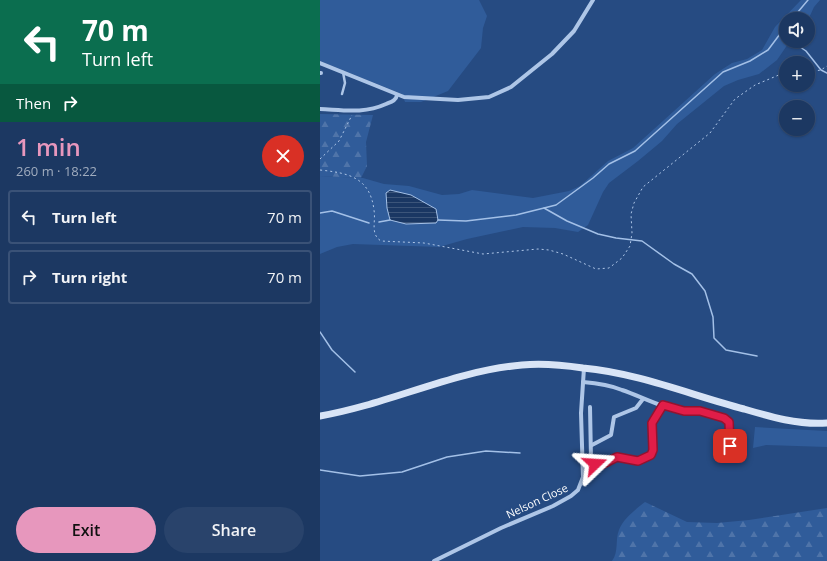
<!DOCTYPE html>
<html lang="en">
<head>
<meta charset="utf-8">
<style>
  :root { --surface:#1c3862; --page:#29436b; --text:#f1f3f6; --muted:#a0acbe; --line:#3a5277; --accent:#e797bd }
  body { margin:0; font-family:"Open Sans",sans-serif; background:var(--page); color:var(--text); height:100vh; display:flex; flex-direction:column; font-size:15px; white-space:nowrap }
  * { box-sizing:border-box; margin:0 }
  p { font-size:13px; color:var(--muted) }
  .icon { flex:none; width:22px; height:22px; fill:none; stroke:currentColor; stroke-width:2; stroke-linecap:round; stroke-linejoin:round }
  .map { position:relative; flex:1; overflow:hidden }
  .panel { display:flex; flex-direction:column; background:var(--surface); width:320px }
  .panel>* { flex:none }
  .guide { background:#0b6e4f; color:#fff; overflow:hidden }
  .controls { position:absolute; left:459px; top:12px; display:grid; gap:8px }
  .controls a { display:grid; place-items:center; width:36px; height:36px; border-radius:50%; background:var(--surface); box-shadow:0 1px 3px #0004,0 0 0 1px var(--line); font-size:20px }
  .pin { position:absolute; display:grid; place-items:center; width:34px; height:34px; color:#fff; margin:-17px; border-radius:8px; box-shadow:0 2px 6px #0006 }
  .me { position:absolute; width:44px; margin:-22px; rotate:70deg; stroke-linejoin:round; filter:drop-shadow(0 0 3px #0008) }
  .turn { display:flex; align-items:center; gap:14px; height:84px; padding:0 16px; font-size:18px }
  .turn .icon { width:52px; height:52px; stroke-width:2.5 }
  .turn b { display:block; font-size:28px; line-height:34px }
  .then { display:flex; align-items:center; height:38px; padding:0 16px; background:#0003; gap:8px; font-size:15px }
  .round { display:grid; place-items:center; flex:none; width:42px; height:42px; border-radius:21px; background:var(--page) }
  .overview { display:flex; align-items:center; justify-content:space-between; height:68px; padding:0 16px }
  h1 { font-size:24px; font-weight:600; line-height:30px; color:var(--accent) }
  .cta { display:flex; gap:8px; margin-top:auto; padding:8px 16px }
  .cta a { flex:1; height:46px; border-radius:24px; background:var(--accent); color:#111; font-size:16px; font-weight:600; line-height:46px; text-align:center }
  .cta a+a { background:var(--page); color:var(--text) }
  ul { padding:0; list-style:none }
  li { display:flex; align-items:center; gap:12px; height:54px; margin:0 8px 6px; padding:0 8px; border:2px solid var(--line); border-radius:4px }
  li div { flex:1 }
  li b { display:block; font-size:15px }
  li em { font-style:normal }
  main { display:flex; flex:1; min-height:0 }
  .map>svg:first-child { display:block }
  .green { fill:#305c9a }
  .forest { fill:url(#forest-firs) }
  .water { fill:url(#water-rules); stroke:#a3c0e7 }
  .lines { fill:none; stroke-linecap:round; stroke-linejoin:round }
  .stream { stroke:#a3c0e7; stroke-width:1.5 }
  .path { stroke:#aec6e7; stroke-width:1; stroke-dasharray:2 3; stroke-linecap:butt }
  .lane { stroke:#aec6e7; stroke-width:2.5 }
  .street { stroke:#aec6e7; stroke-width:4 }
  .secondary { stroke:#d8e4f6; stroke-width:7 }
  .route-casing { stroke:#92132f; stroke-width:10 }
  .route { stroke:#e11d48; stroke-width:7 }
  .labels { text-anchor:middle; stroke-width:4; stroke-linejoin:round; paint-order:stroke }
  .street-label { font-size:11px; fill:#fff; stroke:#264b82 }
</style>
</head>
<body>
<main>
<section class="panel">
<div class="guide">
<div class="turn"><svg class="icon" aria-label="left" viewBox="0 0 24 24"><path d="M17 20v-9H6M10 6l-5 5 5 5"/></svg><div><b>70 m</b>Turn left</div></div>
<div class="then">Then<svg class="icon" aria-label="right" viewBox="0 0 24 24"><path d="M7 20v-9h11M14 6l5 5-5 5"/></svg></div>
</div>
<div class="overview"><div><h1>1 min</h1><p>260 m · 18:22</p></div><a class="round" style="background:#d93025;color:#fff"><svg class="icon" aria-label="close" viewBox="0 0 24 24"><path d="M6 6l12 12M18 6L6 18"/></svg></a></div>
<ul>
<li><svg class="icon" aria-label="left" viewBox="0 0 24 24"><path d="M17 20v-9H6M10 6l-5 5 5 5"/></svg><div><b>Turn left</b></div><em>70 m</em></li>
<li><svg class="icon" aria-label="right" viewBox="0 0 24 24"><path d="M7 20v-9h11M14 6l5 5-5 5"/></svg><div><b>Turn right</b></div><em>70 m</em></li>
</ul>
<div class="cta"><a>Exit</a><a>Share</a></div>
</section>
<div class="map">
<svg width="507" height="561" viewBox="0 0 507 561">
  <defs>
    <pattern id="forest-firs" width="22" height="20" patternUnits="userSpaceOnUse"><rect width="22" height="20" fill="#305c9a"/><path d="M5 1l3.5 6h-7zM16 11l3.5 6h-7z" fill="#4f74a9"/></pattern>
    <pattern id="water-rules" width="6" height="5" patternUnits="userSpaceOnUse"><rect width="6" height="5" fill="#1a3763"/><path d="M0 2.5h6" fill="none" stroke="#3c557a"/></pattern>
  </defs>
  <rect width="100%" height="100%" fill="#264b82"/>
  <g class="green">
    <path d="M0 0H159L167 16 163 28 161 48 128 91 101 102H85L82 94 0 61Z"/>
    <path d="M481 0H500L494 7 488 20 466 19V41H470L457 60 439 74 418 80 404 86 357 124 342 141 318 161 289 183 283 192 268 225 258 232 235 228 203 227 147 239 119 247 33 244 17 247 0 254V176L43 178 64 184 89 186 122 195 139 194 152 190 213 198 249 191 260 186 288 161 313 148 395 74 412 63 427 59 442 50 455 27Z"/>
    <path d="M435 427 507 431V447L446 445 433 448Z"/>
  </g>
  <g class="forest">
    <path d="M0 114 53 115 46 142 47 166 41 178 0 176Z"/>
    <path d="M325 502 367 522 397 523 429 520 507 508V561H292C299 552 295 540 299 530 303 519 316 509 325 502Z"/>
  </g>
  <path class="water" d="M70 190 91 195 116 209 118 220 116 223 86 224 70 220 67 208 66 193Z"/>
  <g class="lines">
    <g class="stream">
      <path d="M472 19 488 0"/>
      <path d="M461 33 466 37"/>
      <path d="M471 41 486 51 501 70 507 73"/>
      <path d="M224 208 247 221 278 234 296 238 322 241 354 264 372 274 385 291 393 317 394 338 406 350 437 356"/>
      <path d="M0 213 12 211 49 223"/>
      <path d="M118 220 146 221 196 215 236 205 273 178 289 164 315 151 403 72 430 61 448 50 466 26"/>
      <path d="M59 222 70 220"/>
      <path d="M0 332 12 350 35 372"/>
      <path d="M0 470 40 476 82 472 127 457 166 451 200 453"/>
    </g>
    <g class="path">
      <path d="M488 72 501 70 507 66"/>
      <path d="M0 159 19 141 32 115"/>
      <path d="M0 170C28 173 50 177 54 210 56 222 50 234 61 241L104 243 163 254 218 249 229 250 243 254 276 269 289 268 302 258 310 246 312 233 311 214 314 203 323 187 390 133 415 99 435 85 466 72"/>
    </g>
    <path class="lane" d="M22 94 25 83 23 72"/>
    <g class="street">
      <path d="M0 63 84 97 138 100 169 97 191 87 232 54 254 31 273 0"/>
      <path d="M0 73H1"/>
      <path d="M0 109C23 110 44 114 66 104 71 102 76 101 77 95"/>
      <path d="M263 382C276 383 290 385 302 390 323 397 343 409 366 411 379 413 399 410 409 422L410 447"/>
      <path d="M270 407 271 459 273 463 278 465 295 457 318 461 331 455 333 450 332 423 343 405"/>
      <path d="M272 445 291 435 294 417 316 408 323 399"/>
      <path d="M114 561 181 528 233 506 251 496 258 490 263 477 261 413 264 368"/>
    </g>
    <path class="secondary" d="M0 416C69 404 133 371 202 365 222 363 243 365 263 368 318 373 371 395 424 409 451 417 478 425 507 423"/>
  </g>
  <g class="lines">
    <g class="route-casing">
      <path id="route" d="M275 464 281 465 297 457 318 461 331 455 333 450 332 423 343 405 364 411H380L404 418 409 422 410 446"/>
    </g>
    <use href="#route" class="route"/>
  </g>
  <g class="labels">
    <g class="street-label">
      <text transform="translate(217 501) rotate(-25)" y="4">Nelson Close</text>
    </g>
  </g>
</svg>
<div class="controls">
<a><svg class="icon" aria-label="sound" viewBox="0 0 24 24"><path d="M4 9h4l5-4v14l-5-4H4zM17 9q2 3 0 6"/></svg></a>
<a>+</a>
<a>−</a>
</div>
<div class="pin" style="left:410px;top:446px;background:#d93025"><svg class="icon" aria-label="arrive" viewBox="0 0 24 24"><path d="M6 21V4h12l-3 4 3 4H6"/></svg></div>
<svg class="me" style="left:275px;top:464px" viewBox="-20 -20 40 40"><path d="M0-17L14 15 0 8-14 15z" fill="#e11d48" stroke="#fff" stroke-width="4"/></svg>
</div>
</main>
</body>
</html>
